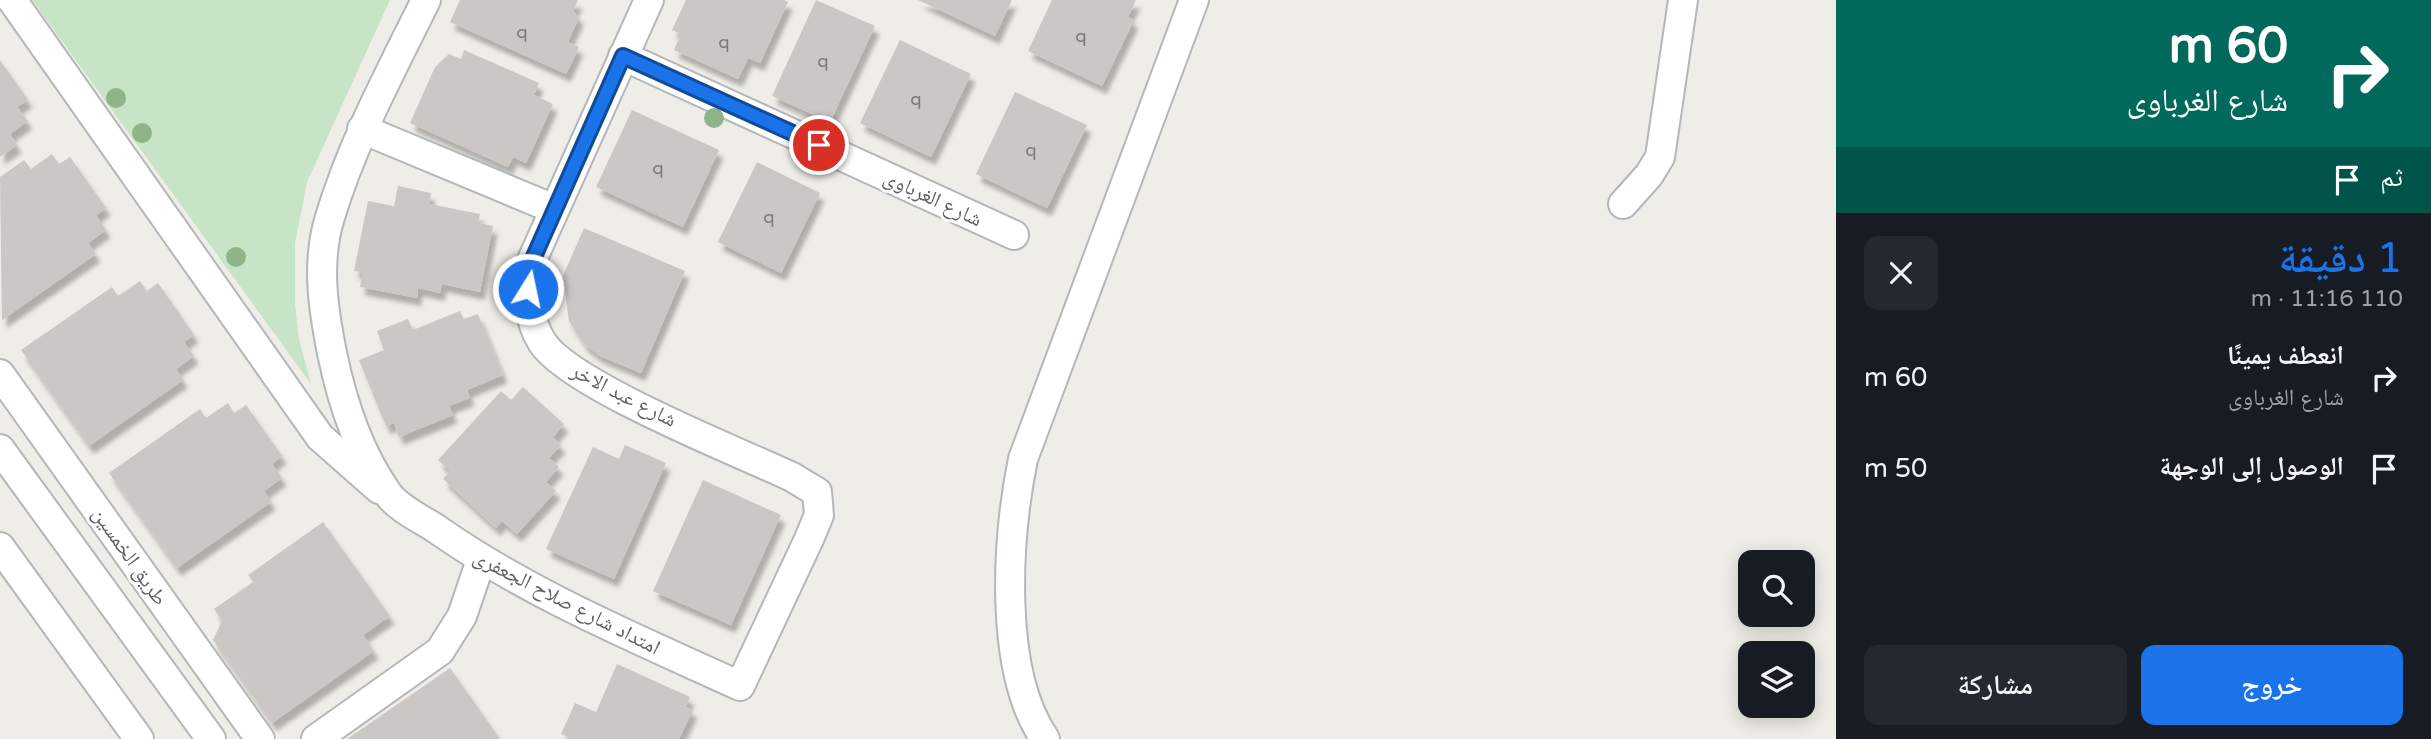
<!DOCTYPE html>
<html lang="ar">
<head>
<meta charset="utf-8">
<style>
  :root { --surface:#171b24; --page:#242831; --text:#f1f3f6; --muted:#9ea1a6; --accent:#1a73e8 }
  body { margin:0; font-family:"Varela Round","Noto Naskh Arabic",sans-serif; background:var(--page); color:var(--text); direction:rtl; height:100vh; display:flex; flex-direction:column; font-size:26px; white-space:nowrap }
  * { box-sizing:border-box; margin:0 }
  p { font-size:23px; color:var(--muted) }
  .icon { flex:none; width:38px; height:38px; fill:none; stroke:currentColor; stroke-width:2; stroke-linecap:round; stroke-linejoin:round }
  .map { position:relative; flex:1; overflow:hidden; direction:ltr }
  .details { display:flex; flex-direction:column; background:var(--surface); width:595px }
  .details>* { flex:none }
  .hud { background:#00695c; color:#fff; overflow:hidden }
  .tools { position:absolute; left:1738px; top:550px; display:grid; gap:14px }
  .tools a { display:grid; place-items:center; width:77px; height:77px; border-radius:14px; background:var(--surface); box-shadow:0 4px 18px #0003; font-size:35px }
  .pin { position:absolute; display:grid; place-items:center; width:60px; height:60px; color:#fff; margin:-30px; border:4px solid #fff; border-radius:50%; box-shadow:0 2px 7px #0007 }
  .me { position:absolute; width:77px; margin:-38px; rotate:10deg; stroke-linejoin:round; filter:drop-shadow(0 0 5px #0008) }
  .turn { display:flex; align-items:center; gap:24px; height:147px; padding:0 28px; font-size:32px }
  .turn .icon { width:91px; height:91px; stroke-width:2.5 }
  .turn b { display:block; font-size:49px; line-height:60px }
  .then { display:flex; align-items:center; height:66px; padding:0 28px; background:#0003; gap:14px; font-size:26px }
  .round { display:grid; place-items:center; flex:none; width:74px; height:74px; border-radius:14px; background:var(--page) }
  .summary { display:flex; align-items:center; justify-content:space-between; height:119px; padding:0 28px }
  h1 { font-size:42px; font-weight:600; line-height:52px; color:var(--accent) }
  .cta { display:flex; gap:14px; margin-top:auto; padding:14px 28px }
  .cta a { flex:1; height:80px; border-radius:14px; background:var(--accent); color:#fff; font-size:28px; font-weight:600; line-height:80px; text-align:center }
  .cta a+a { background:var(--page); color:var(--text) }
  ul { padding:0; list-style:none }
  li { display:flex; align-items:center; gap:21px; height:91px; padding:0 28px }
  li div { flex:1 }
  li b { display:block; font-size:26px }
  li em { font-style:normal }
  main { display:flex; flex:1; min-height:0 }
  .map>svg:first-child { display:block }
  .green { fill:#c8e4c6 }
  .building { fill:#cbc7c4; filter:url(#shadow) }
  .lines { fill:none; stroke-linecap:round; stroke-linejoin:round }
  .street-casing { stroke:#b4b7ba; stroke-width:32 }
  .street { stroke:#fff; stroke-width:28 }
  .tree { fill:#8fb48a }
  .route-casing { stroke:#114b97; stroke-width:18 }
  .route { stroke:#1a73e8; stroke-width:12 }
  .labels { text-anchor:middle; stroke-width:6; stroke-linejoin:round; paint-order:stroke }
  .number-label { font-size:18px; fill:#797b7e }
  .street-label { font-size:21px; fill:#5e6266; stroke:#fff }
</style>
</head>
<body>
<main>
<section class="details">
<div class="hud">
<div class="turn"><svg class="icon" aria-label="right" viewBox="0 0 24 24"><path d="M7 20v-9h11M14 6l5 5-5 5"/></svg><div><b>60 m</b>شارع الغرباوى</div></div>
<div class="then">ثم<svg class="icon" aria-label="arrive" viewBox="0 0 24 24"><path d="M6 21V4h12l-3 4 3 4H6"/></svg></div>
</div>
<div class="summary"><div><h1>1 دقيقة</h1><p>110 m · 11:16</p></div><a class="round"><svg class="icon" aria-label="close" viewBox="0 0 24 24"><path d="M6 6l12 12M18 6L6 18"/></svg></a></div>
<ul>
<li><svg class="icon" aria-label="right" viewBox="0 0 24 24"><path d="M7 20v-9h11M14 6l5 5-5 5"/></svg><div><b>انعطف يمينًا</b><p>شارع الغرباوى</p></div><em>60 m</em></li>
<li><svg class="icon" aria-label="arrive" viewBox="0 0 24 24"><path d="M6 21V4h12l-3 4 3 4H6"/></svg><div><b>الوصول إلى الوجهة</b></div><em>50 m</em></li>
</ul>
<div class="cta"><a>خروج</a><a>مشاركة</a></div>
</section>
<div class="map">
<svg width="1836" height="739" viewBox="0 0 1836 739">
  <defs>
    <filter id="shadow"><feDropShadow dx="4.5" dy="8" stdDeviation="2" flood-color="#0004"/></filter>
  </defs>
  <rect width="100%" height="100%" fill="#efede7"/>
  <path class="green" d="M32 0H390L307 182 295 243V304L299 339 311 384Z"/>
  <g class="building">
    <path d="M460 0H578L573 11 579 17 568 42 579 47 566 74 450 22Z"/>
    <path d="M686 0H784L788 2 760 63 748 58 738 79 674 50 681 34 672 30Z"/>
    <path d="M816 0 875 26 830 122 772 96Z"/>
    <path d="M918 0H1012L995 36Z"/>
    <path d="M1052 0H1136L1128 17 1134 20 1102 86 1028 51Z"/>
    <path d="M900 40 971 74 931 157 860 123Z"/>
    <path d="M464 50 539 83 534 95 553 104 526 163 513 157 508 167 410 123 435 67 449 54 461 59Z"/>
    <path d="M0 60 28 100 17 107 28 121 10 134 17 145 0 157Z"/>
    <path d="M1015 92 1087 125 1047 208 976 174Z"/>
    <path d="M632 110 719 150 683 227 596 187Z"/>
    <path d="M52 154 59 164 70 157 106 208 96 215 106 230 88 243 96 254 2 320 0 177 24 160 31 169Z"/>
    <path d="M757 162 820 193 781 273 718 242Z"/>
    <path d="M398 186 431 193 429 204 480 214 478 223 493 226 480 292 442 284 440 293 418 288 417 298 360 287 363 272 354 271 368 201 394 206Z"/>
    <path d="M584 228 685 271 641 373 600 356 585 345 569 321 563 276Z"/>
    <path d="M140 281 147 291 158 283 194 335 184 342 194 356 176 369 183 380 89 446 21 350 112 287 118 296Z"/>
    <path d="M460 311 464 319 478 314 503 375 467 390 470 398 449 406 453 415 399 437 394 423 386 426 359 360 384 350 377 331 408 319 413 330Z"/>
    <path d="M523 387 564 424 553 437 561 445 549 458 559 467 546 482 556 491 517 534 502 521 496 528 443 479 450 471 438 460 501 391 511 400Z"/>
    <path d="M228 403 234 413 246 405 282 456 272 464 282 478 264 491 271 502 177 568 109 473 200 409 206 418Z"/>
    <path d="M625 445 666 463 614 579 546 549 593 447 619 459Z"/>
    <path d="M703 480 781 515 731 625 653 591Z"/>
    <path d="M323 522 390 616 363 635 374 651 272 723 213 640 222 621 214 609 253 582 248 575Z"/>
    <path d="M617 664 690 697 686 707 693 710 679 739H573L561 734 575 703 596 712Z"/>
    <path d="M450 668 500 739H347Z"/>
  </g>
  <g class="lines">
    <g class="street-casing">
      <g id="street">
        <path d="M12 0 320 437 379 489"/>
        <path d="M426 0C391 71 353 141 330 217 316 262 323 308 332 353 342 402 359 453 388 494 398 508 421 519 435 528 529 594 635 638 740 686L809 539 819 515 817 492 792 477C739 452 569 385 542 342 528 320 528 295 528 269L649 0"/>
        <path d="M623 56 1014 235"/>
        <path d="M362 129 554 209"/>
        <path d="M1623 204 1649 175 1660 157 1683 0"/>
        <path d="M0 374 260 739"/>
        <path d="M0 449 211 739"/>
        <path d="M0 547 139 739"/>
        <path d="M316 739 440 651 462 616 481 560"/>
        <path d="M1045 739C998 671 1007 538 1023 459L1194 0"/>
      </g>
    </g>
    <use href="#street" class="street"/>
  </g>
  <g class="tree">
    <circle cx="116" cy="98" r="10"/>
    <circle cx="714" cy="118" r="10"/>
    <circle cx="142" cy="133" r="10"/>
    <circle cx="236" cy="257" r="10"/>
  </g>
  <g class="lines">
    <g class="route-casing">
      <path id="route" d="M528 289V270L623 56 819 145"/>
    </g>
    <use href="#route" class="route"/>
  </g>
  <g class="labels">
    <g class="number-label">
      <text x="522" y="38">q</text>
      <text x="1081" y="42">q</text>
      <text x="724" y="48">q</text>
      <text x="823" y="67">q</text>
      <text x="916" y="105">q</text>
      <text x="1031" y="156">q</text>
      <text x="658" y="174">q</text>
      <text x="769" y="223">q</text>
    </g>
    <g class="street-label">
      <text transform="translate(933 198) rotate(25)" y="7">شارع الغرباوى</text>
      <text transform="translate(624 395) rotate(27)" y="7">شارع عبد الاخر</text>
      <text transform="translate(130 556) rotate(55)" y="7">طريق الخمسين</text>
      <text transform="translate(567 602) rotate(27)" y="7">امتداد شارع صلاح الجعفرى</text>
    </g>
  </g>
</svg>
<div class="tools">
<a><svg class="icon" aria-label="search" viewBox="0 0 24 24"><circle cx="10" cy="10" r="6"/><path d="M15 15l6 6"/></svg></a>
<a><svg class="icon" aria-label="layers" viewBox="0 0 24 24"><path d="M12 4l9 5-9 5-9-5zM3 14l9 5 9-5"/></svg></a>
</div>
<div class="pin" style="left:819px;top:145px;background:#d93025"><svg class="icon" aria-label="arrive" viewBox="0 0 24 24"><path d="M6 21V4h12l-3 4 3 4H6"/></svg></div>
<svg class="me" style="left:528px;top:289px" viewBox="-20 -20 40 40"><circle r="17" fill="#1a73e8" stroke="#fff" stroke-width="3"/><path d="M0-11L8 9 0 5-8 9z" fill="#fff"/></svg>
</div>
</main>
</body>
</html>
